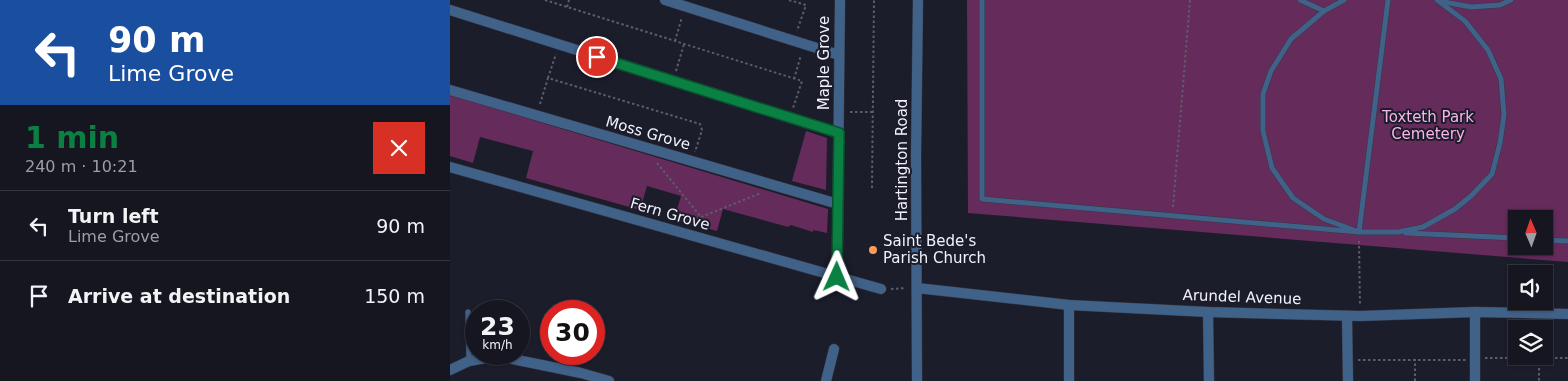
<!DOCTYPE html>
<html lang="en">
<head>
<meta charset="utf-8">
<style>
  :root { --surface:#151620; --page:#22232d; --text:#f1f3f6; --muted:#9d9fa5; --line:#34353e; --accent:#0b8043 }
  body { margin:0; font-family:"DejaVu Sans",sans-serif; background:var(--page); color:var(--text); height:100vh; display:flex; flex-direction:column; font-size:19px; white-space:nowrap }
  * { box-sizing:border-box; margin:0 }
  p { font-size:16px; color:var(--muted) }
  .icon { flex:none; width:28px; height:28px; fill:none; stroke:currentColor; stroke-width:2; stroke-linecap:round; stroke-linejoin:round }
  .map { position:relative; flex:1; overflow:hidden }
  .sheet { display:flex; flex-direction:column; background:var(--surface); width:450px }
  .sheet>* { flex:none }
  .hud { background:#1a4fa0; color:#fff; overflow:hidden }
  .needle { width:32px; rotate:358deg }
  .tools { position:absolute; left:1058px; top:210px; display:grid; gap:10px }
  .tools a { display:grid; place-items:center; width:45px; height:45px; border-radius:0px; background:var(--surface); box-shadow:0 1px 4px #0004,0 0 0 1px var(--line); font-size:25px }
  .speed { position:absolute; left:15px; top:300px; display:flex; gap:10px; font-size:25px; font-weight:700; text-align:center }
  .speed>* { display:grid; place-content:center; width:65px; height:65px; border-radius:50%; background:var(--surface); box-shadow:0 1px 4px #0004,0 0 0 1px var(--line); line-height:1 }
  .speed small { font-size:12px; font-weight:400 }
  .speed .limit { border:8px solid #d22; background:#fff; color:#111 }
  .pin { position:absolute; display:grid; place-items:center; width:42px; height:42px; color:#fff; margin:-21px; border:2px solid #fff; border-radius:50%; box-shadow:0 1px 5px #0007 }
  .me { position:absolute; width:55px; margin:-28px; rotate:1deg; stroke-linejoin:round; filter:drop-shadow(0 0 4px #0008) }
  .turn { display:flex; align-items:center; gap:18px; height:105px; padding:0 25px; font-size:22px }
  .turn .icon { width:65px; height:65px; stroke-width:2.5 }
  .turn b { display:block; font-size:35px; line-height:42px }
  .round { display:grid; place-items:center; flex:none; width:52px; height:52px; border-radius:0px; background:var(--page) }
  .summary { display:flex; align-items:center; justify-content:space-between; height:85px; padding:0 25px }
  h1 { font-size:30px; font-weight:600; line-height:38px; color:var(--accent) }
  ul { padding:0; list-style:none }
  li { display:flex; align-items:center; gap:15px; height:70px; padding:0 25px; border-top:1px solid var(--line) }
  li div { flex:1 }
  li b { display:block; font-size:19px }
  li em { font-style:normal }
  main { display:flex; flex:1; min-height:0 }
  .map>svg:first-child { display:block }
  .green { fill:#652b5b; fill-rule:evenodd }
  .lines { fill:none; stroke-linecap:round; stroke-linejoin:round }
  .lane-casing { stroke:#363744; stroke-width:6 }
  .street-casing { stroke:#363744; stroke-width:11 }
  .path { stroke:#5c5d6a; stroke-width:2; stroke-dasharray:2.5 2.5; stroke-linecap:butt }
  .lane { stroke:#406188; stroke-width:5 }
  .street { stroke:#406188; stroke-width:10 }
  .route-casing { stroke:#07532c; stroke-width:12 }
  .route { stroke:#0b8043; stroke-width:9 }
  .poi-dot { fill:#fd9c56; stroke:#1c1d2b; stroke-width:2 }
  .labels { text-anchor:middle; stroke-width:4; stroke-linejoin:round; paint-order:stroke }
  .street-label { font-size:15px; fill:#f1f2fc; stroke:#1c1d2b }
  .park-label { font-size:15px; fill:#fab3ea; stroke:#1c1d2b }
  .poi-label { font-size:15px; fill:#f1f2fc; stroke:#1c1d2b; text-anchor:start }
</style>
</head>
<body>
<main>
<section class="sheet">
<div class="hud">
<div class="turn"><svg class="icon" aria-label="left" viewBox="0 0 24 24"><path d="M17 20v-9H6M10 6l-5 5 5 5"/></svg><div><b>90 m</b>Lime Grove</div></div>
</div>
<div class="summary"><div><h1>1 min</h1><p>240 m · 10:21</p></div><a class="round" style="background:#d93025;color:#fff"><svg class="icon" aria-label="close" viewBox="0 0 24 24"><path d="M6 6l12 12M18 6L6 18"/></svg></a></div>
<ul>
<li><svg class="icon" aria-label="left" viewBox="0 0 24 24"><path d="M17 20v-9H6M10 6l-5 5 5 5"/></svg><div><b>Turn left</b><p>Lime Grove</p></div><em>90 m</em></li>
<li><svg class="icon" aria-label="arrive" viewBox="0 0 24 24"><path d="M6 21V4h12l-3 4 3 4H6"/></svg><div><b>Arrive at destination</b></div><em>150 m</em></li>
</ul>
</section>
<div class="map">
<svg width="1118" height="381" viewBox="0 0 1118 381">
  <rect width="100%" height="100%" fill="#1c1d2b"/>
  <g class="green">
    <path d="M517 0H1118V262L518 213ZM1066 219H1094V246H1066Z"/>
    <path d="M0 95 378 209 377 233 363 230V232L341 225 338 227 273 209 267 231 224 220 231 196 197 186 190 210 76 178 83 151 30 137 23 163 0 156Z"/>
    <path d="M356 131 377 138 376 190 342 181Z"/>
  </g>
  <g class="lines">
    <g class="lane-casing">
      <g id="lane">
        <path d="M532 0V199L909 232 938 0"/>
        <path d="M850 0 874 11"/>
        <path d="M894 0 874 11 841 39 821 71 813 94V131L822 168 843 198 874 219 909 232H948L973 227 1005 209 1021 196 1042 174 1050 143 1054 115 1051 79 1038 50 1015 21 987 0"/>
        <path d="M989 1 1021 7 1050 5 1061 0"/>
        <path d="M956 233 1066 238"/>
        <path d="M1094 240 1118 241"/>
        <path d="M18 312 19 361"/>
      </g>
    </g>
    <g class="street-casing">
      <g id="street">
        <path d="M215 0 389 55"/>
        <path d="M0 10 389 133"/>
        <path d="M0 90 388 204"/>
        <path d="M0 167 431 289"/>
        <path d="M387 277 390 0"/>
        <path d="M467 288 619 305 758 312 910 316 1025 312 1118 314"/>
        <path d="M758 312 759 381"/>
        <path d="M1025 312V381"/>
        <path d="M897 316 898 381"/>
        <path d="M0 370 19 361 47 356 131 373 159 381"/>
        <path d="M376 381 384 349"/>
        <path d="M467 381 466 156 468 0"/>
        <path d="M619 381V305"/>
      </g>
    </g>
    <g class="path">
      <path d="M95 0 352 81 343 108"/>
      <path d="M339 0 356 5 347 31"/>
      <path d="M117 7 119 0"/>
      <path d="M225 41 232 17"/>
      <path d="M226 71 234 44"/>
      <path d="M98 78 106 54"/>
      <path d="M344 79 351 55"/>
      <path d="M90 104 98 78 250 124 252 130 245 152"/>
      <path d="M400 112H423"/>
      <path d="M207 163 251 217 248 227"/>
      <path d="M422 188 424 0"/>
      <path d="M723 207 740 0"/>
      <path d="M251 217 311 193"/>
      <path d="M909 241 910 306"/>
      <path d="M441 289 456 288"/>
      <path d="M1035 358H1118"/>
      <path d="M1089 358V381"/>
      <path d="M908 360H1016"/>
      <path d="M965 381V359"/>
    </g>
    <use href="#lane" class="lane"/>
    <use href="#street" class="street"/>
  </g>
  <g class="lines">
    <g class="route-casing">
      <path id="route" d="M147 57 389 133 387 277"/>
    </g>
    <use href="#route" class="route"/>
  </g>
  <circle class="poi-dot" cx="423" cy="250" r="5"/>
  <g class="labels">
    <g class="street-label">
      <text transform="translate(374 63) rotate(-90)" y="5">Maple Grove</text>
      <text transform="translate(198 133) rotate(16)" y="5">Moss Grove</text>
      <text transform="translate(452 160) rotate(-90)" y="5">Hartington Road</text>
      <text transform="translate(220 214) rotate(16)" y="5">Fern Grove</text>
      <text transform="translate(792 297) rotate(2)" y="5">Arundel Avenue</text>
    </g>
    <g class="park-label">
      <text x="978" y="122">Toxteth Park<tspan x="978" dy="17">Cemetery</tspan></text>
    </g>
    <g class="poi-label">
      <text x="433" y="246">Saint Bede's<tspan x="433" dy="17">Parish Church</tspan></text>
    </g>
  </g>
</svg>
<div class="tools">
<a><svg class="needle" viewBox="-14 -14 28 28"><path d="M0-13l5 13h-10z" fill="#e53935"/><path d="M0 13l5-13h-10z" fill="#9d9fa5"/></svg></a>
<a><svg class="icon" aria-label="sound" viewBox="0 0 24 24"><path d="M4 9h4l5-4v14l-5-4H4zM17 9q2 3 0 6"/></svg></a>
<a><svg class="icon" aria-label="layers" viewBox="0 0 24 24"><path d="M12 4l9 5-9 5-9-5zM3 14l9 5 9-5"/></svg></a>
</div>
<div class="speed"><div>23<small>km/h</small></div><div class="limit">30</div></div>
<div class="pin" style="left:147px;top:57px;background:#d93025"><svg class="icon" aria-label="arrive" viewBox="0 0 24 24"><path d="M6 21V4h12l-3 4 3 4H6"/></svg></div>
<svg class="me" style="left:387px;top:277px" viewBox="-20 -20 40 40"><path d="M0-17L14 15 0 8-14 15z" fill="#0b8043" stroke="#fff" stroke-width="4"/></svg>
</div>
</main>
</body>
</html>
